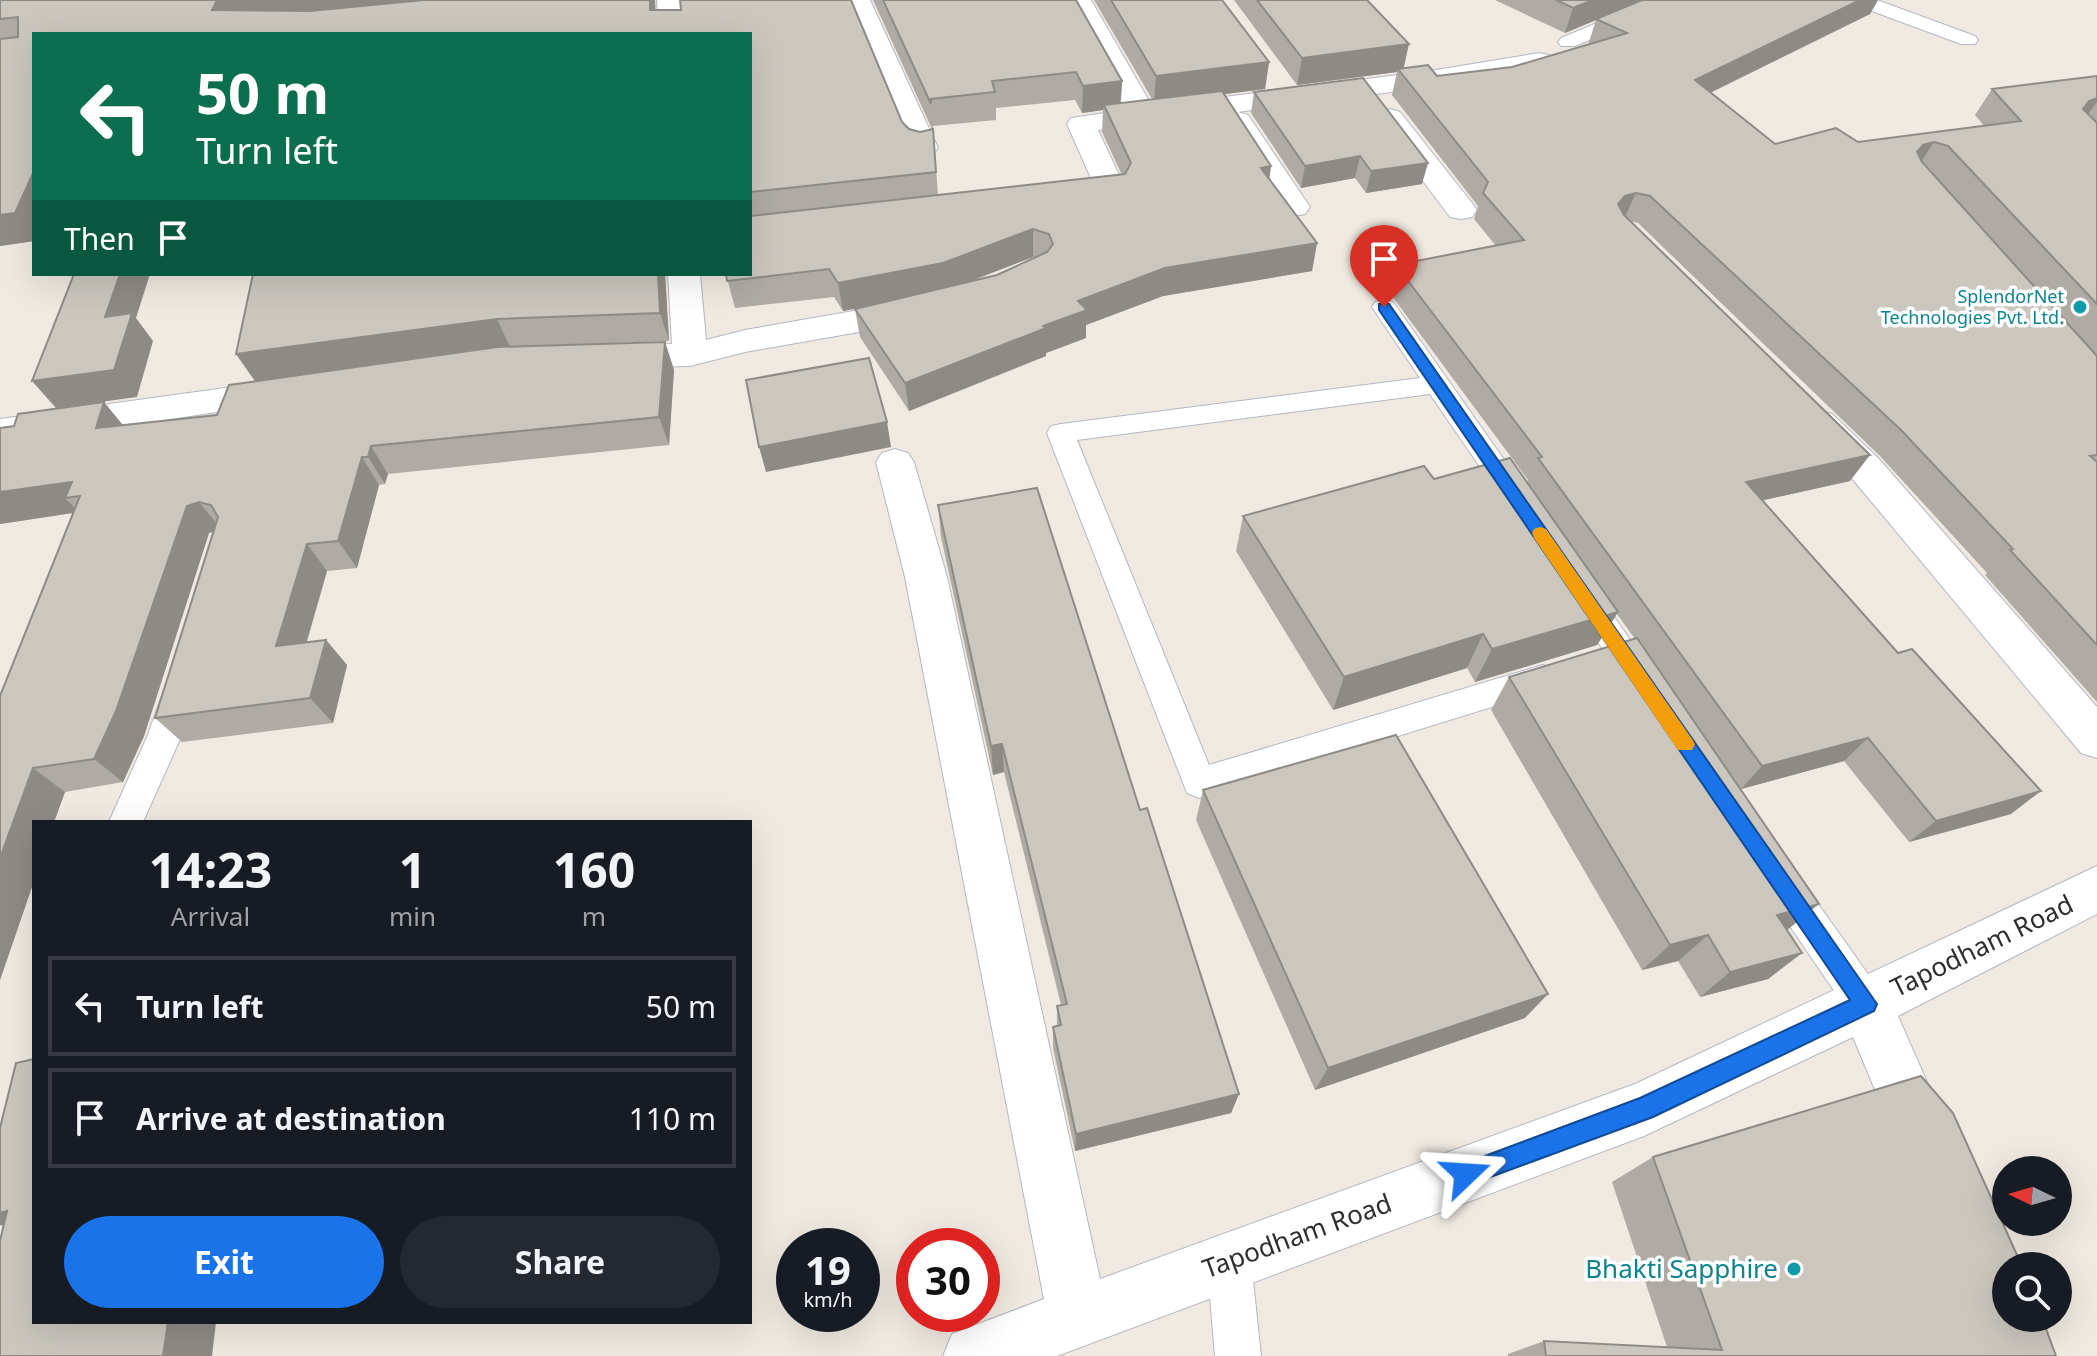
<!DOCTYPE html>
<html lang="en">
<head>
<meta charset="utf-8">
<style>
  :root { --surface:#171b24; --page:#242831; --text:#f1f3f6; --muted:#9ea1a6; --line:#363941; --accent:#1a73e8 }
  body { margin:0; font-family:"Noto Sans",sans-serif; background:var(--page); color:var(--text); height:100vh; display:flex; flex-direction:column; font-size:30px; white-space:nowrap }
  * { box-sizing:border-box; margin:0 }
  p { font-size:26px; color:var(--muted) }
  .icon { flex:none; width:44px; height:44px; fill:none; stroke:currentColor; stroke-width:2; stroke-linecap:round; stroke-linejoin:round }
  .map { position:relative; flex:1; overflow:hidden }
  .drawer { position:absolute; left:32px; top:820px; width:720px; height:504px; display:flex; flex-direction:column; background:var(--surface); border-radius:0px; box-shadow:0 8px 32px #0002 }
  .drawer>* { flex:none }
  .guide { position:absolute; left:32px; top:32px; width:720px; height:244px; border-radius:0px; box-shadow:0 8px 32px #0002; background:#0b6e4f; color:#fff; overflow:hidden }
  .needle { width:52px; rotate:275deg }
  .tools { position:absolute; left:1992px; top:1156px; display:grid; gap:16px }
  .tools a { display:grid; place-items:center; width:80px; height:80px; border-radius:50%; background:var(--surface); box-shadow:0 8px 32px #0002; font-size:40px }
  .speed { position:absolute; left:776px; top:1228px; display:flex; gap:16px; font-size:40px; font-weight:700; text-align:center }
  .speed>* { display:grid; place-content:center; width:104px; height:104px; border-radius:50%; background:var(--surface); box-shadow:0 8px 32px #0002; line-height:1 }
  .speed small { font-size:20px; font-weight:400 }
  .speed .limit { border:12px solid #d22; background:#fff; color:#111 }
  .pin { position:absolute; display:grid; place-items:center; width:68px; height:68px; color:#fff; margin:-82px -34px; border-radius:50% 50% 50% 0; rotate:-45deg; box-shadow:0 0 8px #0007 }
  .pin .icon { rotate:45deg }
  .me { position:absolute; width:88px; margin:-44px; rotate:70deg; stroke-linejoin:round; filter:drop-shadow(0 0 6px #0008) }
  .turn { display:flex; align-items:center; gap:28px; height:168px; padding:0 32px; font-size:36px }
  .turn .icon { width:104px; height:104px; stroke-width:2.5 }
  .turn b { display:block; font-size:56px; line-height:68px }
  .then { display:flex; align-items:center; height:76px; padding:0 32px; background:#0003; gap:16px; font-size:30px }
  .eta { display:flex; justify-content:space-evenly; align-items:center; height:136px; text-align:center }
  .eta b { font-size:48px; font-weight:700; line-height:56px }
  .button { display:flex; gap:16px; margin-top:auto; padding:16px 32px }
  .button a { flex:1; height:92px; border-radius:48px; background:var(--accent); color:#fff; font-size:32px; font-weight:700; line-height:92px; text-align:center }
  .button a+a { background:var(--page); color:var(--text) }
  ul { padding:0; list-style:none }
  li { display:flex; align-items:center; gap:24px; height:100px; margin:0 16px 12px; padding:0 16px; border:4px solid var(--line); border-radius:0px }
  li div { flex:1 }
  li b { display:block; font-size:30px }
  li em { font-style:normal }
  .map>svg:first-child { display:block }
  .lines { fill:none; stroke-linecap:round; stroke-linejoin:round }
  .service-casing { stroke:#b4b7c1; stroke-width:2 }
  .minor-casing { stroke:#b4b7c1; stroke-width:2 }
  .service { fill:#fff; fill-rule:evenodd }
  .minor { fill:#fff; fill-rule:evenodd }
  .wall { fill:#afaba4; fill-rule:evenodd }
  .shaded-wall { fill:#8e8b86 }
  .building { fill:#cbc7bf; stroke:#8e8b86; stroke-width:2 }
  .route { fill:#1a73e8; stroke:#114b97; stroke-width:2 }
  .slow { fill:#f59e0b }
  .culture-dot { fill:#0f9aa8; stroke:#fff; stroke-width:3 }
  .labels { text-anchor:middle; stroke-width:7; stroke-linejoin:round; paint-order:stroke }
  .far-culture-label { font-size:18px; fill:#0d838f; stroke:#fff; text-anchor:end }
  .near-street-label { font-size:26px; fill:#2e2e2e; stroke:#fff }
  .near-culture-label { font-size:26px; fill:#0d838f; stroke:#fff; text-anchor:end }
</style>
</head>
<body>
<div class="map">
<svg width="2097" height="1356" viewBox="0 0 2097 1356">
  <rect width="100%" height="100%" fill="#efe9e1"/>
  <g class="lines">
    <g class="service-casing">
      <g id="service">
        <path d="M1652 0H1677L1675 4 1575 46H1561L1558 42 1561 38Z"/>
        <path d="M1851 0H1877L1975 36 1978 40 1975 44H1961L1853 4Z"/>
        <path d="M1384 299 1393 302 1526 491 1530 498 1526 505 1516 508 1506 505 1430 394 1077 440 1209 765 1543 665 1554 669 1559 678 1554 687 1543 691 1199 798 1187 793 1047 433 1051 426 1061 424 1420 378 1372 307 1375 302Z"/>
        <path d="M1583 584 1594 588 1651 670 1656 679 1651 688 1640 692 1629 688 1572 604 1568 596 1572 588Z"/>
        <path d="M179 675 190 679 195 688 181 737 143 822H109L147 737 168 679Z"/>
        <path d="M1781 866 1794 870 1880 991 1885 1004 1880 1017 1866 1023 1852 1017 1768 894 1763 882 1768 870Z"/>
        <path d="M1229 1239 1244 1246 1251 1261 1261 1356H1215L1207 1261 1214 1246Z"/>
      </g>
    </g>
    <g class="minor-casing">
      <g id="minor">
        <path d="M657 0H683L685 34H659Z"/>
        <path d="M844 0H870L938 148 933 154 923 157 913 154 908 148Z"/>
        <path d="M1065 0H1091L1152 106 1430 71 1539 53 1549 55 1553 61 1549 67 1539 69 1430 87 1098 130 1127 192 1123 199C1103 203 1079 208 1059 204L1055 197 1059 190 1094 185 1067 124 1071 118 1125 110Z"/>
        <path d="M1390 109 1400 112 1472 203 1477 210 1472 217 1461 219 1450 217 1376 118 1380 112Z"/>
        <path d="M1238 112 1248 115 1310 207 1305 214 1294 216 1283 214 1278 207 1224 121 1228 115Z"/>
        <path d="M668 274H700L706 340 745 330 916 300 928 304 933 311 928 318 916 322 745 352 690 366 609 368 597 365 591 357 597 349 609 346 672 344Z"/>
        <path d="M283 380 296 384 301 392 296 400 0 445V419Z"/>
        <path d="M1819 410 1832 414 1878 458 2097 707V758L2081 753 1850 476 1806 432 1801 423 1806 414Z"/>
        <path d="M895 449 908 453 914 462 947 577 1100 1279 1635 1084 2097 866V914L1898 1016 1951 1137 1943 1157 1923 1165 1903 1157 1853 1037 1644 1136 1057 1356H943L952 1334 1044 1299 905 577 876 462 882 453Z"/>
      </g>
    </g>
    <use href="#service" class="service"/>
    <use href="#minor" class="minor"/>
  </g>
  <g class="wall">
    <path d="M0 0H655V10H681L680 0H851L902 122 909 129 920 132 932 129 873 0H1076L1122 81 1121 103 1152 99 1094 0H1222L1269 62 1265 89 1224 94 1271 166 1269 179 1317 243 1312 271 1163 296 1086 325V338L1046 353V356L909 411 860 337 855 309 865 307 843 311 834 297 735 308 726 274H750V34H34V241L0 246ZM1075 100 1082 113 1103 110 1102 132 1122 175 938 195 933 126 996 120V108ZM1033 257 1035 258 997 275 971 281Z"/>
    <path d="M1234 0H1367L1403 68 1437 76 1512 67 1588 45 1596 20 1565 33 1495 0H1878L1870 14 1710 93 1775 144 1858 142 1984 126 1975 115 1992 89 2097 76V702L1985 575 1987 573 1880 456 1638 223 1630 221 1850 481 1763 500 2011 814 1909 842 1844 761 1741 789 1787 930 1802 953 1768 979 1700 997 1678 961 1642 970 1491 710 1509 677 1635 639 1617 614 1597 645 1475 682 1467 668 1333 710 1236 551 1243 516 1434 479 1527 482 1528 480 1389 292 1396 265 1496 246 1474 219 1478 206 1392 95 1397 72 1297 85Z"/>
    <path d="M1254 92 1422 184 1366 193 1355 178 1301 188 1251 113Z"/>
    <path d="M665 274 669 341 565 345 665 342 674 370 669 445 388 474 385 484 379 485 357 568 327 571 307 642 326 640 347 665 333 723 182 742 155 718 213 532 209 533 144 736 123 782 65 792 54 822H34V881L0 980 73 513 0 524V428L123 425 217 415 255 381 236 354Z"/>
    <path d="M938 505 1140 810 1239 1094 1231 1113 1075 1151 1053 1048V1027L1057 1026V1006L1061 1005 1004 772 993 775 941 537Z"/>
    <path d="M1203 790 1525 1018 1315 1090 1196 820Z"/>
    <path d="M1653 1157 2056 1356H1546L1667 1347 1612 1182Z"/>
    <path d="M1544 1341 1546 1356H1508V1354Z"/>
  </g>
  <g class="shaded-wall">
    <path d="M217 0H485L232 25 212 10Z"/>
    <path d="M650 0H655L657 34 650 10Z"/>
    <path d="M1593 0H1644L1565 33 1573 8Z"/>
    <path d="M1860 0H1878L1870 14 1683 106 1695 80Z"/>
    <path d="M1409 44 1403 71 1398 69 1397 72 1297 85 1302 58Z"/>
    <path d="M1269 62 1265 89 1154 103 1156 76Z"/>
    <path d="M1122 81 1120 108 1104 105 1103 110 1082 113 1083 86Z"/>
    <path d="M2097 98V102L2081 123 2070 127 2089 101Z"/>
    <path d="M1934 142 1917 168V152L1923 145Z"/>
    <path d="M1360 156 1355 178 1301 188 1305 166Z"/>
    <path d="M1428 163 1422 184 1366 193 1371 171Z"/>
    <path d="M1271 166 1267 194 1261 168Z"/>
    <path d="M34 171V241L0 246V215Z"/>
    <path d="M1636 193 1624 219 1618 204 1625 196Z"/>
    <path d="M1033 229V257L945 291 843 311 838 283Z"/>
    <path d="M1317 243 1312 271 1163 296 1086 325V338L1046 353V356L909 411 905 383 1043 326 1078 301 1165 268Z"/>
    <path d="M120 274H150L136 318 153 341 137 397 56 408 32 381 105 317Z"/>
    <path d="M658 274H665L669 341 660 313Z"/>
    <path d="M497 319 510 347 255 381 236 354Z"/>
    <path d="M665 342 674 370 669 445 659 417Z"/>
    <path d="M104 402 127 430 96 428Z"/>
    <path d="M887 422 891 447 766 472 759 447Z"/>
    <path d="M371 446 388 474 385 484 368 457Z"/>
    <path d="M1870 455 1850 481 1729 508 1746 482Z"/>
    <path d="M362 457 379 485 357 568 338 541Z"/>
    <path d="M72 482 80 496 65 498 79 512 0 524V492Z"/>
    <path d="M199 502 221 529 209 533 144 736 123 782 94 759 187 506Z"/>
    <path d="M307 544 327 571 298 671 276 646Z"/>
    <path d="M1618 612 1597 645 1475 682 1492 649Z"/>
    <path d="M1483 634 1467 668 1333 710 1344 677Z"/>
    <path d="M326 640 347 665 333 723 310 698Z"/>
    <path d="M1868 738 1844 761 1741 789 1762 766Z"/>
    <path d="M1002 744 1004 772 993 775 991 746Z"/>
    <path d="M33 768 65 792 54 822H34V881L0 980V858Z"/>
    <path d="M2041 791 2011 814 1909 842 1936 821Z"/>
    <path d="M1819 904 1786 931 1777 915Z"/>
    <path d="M1708 935 1678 961 1642 970 1670 945Z"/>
    <path d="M1802 953 1768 979 1700 997 1730 972Z"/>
    <path d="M1548 994 1525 1018 1315 1090 1328 1068Z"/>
    <path d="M1239 1094 1231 1113 1075 1151 1076 1134Z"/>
    <path d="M7 1211 33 1234 0 1225V1213Z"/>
    <path d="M168 1322H216L212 1356H163Z"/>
  </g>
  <g class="building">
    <path d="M0 0H217L212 10 310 11 424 0H650V10H681L680 0H851L902 122 909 129 920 132 933 129 936 172 750 192V34H34V171L15 213 0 215V39L18 37V17L0 19Z"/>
    <path d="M883 0H1076L1122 81 1083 86 1076 72 992 81 995 92 931 99V104Z"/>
    <path d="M1111 0H1222L1269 62 1156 76Z"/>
    <path d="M1257 0H1367L1409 44 1302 58Z"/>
    <path d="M1556 0H1593L1573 8Z"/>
    <path d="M1642 0H1860L1695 80 1775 144 1836 128 1858 142 2021 121 1992 89 2097 76V98L2089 101 2083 109 2097 123V304L1948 146 1934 142 1923 145 1917 152 1922 162 2097 356V455L2090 456 2097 462V645L2010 550 2013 549 1901 430 1650 196 1636 193 1625 196 1618 204 1624 215 1870 455 1746 482 1898 653 1912 649 2041 791 1936 821 1868 738 1762 766 1538 458 1542 457 1396 265 1524 240 1483 193 1488 182 1398 69 1428 65 1437 76 1512 67 1627 33 1596 19Z"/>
    <path d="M1363 78 1428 163 1371 171 1360 156 1305 166 1254 92Z"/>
    <path d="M1222 91 1271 166 1261 168 1317 243 1165 268 1078 301 1087 310 1043 326 1046 328 905 383 855 309 997 275 1047 252 1053 244 1049 234 1033 229 943 263 838 283 829 269 727 281 726 274H750V216L1125 174 1131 163 1104 105Z"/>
    <path d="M74 274H120L105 317 132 313 114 370 32 381Z"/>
    <path d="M253 274H658L660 313 497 319 236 354Z"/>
    <path d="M665 342 659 417 371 446 368 457H362L338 541 307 544 276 646 326 640 310 698 155 718 218 517 211 505 199 502 187 506 116 711 94 759 33 768 0 858V696L80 496 65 498 72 482 0 492V428L14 426 18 414 104 402 96 428 217 415 229 385 497 347Z"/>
    <path d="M869 358 887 422 759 447 746 380Z"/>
    <path d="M1510 458 1618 612 1492 649 1483 634 1344 677 1243 516 1424 466 1434 479Z"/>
    <path d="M1037 488 1140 810 1147 808 1239 1094 1076 1134 1053 1027 1061 1025 1057 1006 1067 1004 1002 744 991 746 938 505Z"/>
    <path d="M1637 638 1819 904 1777 915 1802 953 1730 972 1708 935 1670 945 1509 677Z"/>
    <path d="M1396 735 1548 994 1328 1068 1203 790Z"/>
    <path d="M34 1059V1322H168L163 1356H0V1241L7 1211 0 1213V1128L16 1063Z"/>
    <path d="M1921 1076 1953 1113 2022 1266H2006V1318H2042L2056 1356H1546L1544 1341 1722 1350 1653 1157Z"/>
  </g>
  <path class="route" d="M1384 303 1389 304 1877 1004 1874 1011 1653 1117 1466 1186 1458 1182 1454 1174 1458 1166 1640 1098 1850 1000 1379 310V304Z"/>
  <path class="slow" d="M1540 527 1546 529 1692 739 1695 744 1692 750H1678L1534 538 1532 533 1534 529Z"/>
  <g class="culture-dot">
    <circle cx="2080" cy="307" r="8"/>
    <circle cx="1794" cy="1269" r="8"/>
  </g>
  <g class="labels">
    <g class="far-culture-label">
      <text x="2064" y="303">SplendorNet<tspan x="2064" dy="21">Technologies Pvt. Ltd.</tspan></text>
    </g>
    <g class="near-street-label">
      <text transform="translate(1982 946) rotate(-26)" y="9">Tapodham Road</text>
      <text transform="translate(1297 1236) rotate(-20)" y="9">Tapodham Road</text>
    </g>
    <g class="near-culture-label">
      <text x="1778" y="1278">Bhakti Sapphire</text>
    </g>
  </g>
</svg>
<div class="tools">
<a><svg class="needle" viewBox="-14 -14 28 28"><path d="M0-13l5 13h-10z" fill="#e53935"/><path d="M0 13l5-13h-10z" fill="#9ea1a6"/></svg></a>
<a><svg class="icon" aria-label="search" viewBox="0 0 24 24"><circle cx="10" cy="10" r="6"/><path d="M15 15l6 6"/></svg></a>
</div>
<div class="speed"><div>19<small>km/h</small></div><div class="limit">30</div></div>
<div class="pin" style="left:1384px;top:307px;background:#d93025"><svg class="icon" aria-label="arrive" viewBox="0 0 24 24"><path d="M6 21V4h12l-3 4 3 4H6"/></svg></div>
<svg class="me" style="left:1466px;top:1174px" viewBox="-20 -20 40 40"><path d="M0-17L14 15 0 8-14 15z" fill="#1a73e8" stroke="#fff" stroke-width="4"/></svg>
<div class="guide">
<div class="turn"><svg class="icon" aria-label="left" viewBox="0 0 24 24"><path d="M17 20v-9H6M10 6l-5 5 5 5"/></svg><div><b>50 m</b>Turn left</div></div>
<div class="then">Then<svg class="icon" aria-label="arrive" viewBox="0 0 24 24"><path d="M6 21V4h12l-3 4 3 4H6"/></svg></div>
</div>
<section class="drawer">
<div class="eta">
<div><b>14:23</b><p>Arrival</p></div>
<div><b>1</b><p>min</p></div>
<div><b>160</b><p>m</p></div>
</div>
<ul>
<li><svg class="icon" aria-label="left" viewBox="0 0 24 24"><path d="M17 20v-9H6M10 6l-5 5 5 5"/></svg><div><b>Turn left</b></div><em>50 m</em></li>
<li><svg class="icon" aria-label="arrive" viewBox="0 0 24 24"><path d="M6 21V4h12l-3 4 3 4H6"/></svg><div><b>Arrive at destination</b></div><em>110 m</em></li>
</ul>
<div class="button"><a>Exit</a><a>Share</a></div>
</section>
</div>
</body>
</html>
